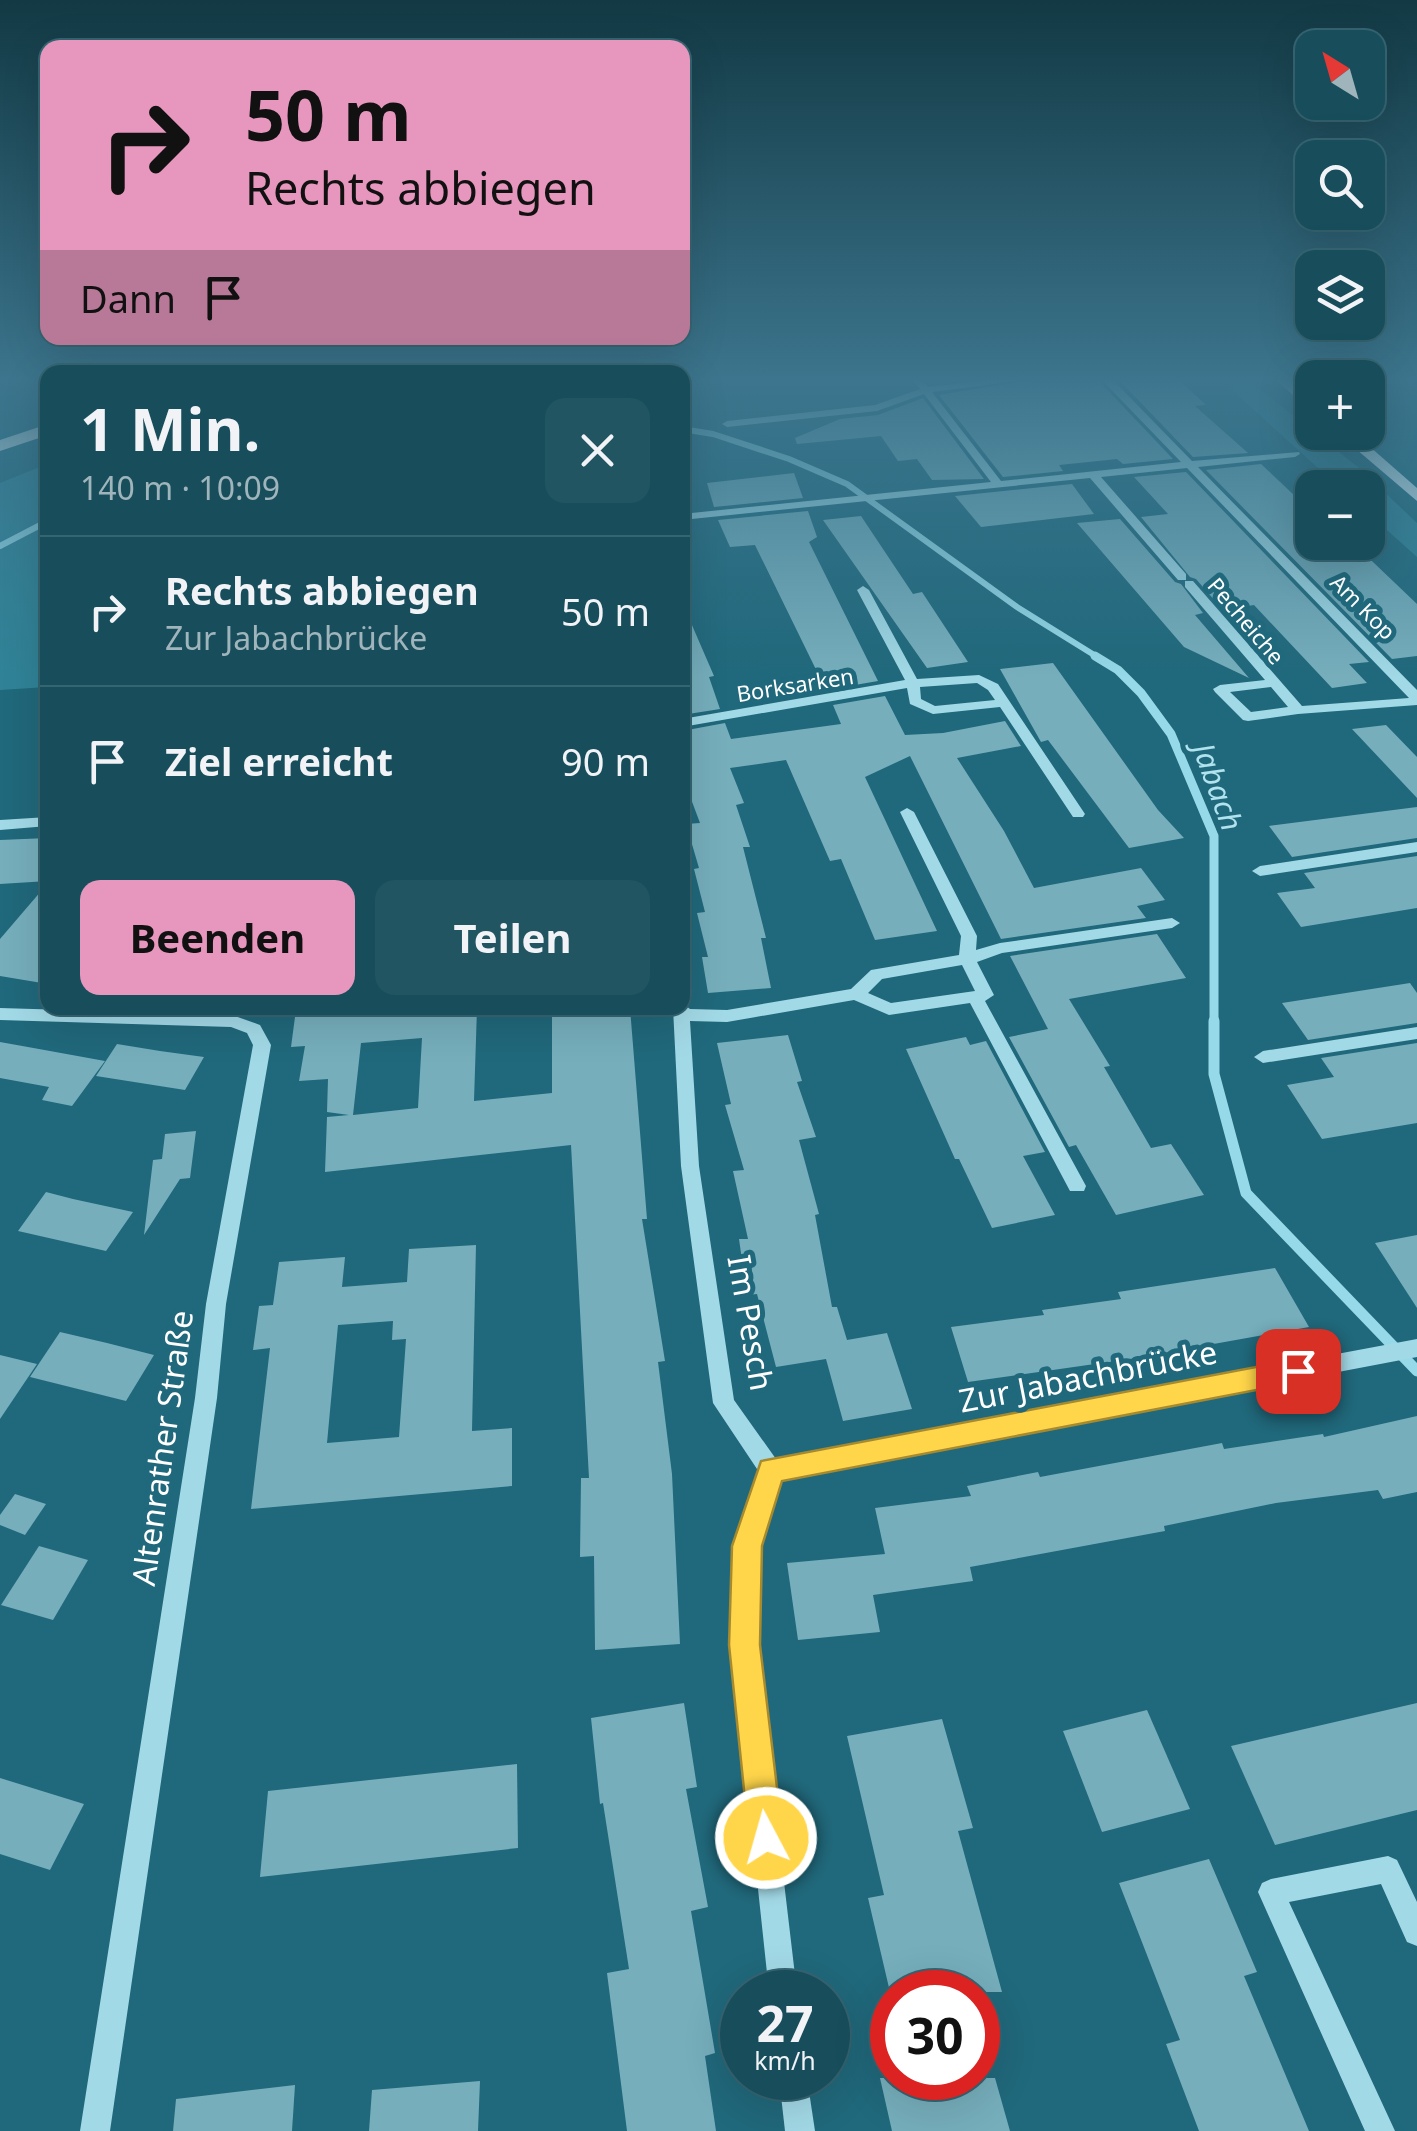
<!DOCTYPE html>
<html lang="de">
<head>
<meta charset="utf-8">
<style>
  :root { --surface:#184e5c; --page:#215562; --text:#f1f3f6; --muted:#9fb4bb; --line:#366572; --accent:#e797bd }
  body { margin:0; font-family:"Noto Sans",sans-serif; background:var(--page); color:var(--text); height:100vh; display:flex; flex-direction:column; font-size:38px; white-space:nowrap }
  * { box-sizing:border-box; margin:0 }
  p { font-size:32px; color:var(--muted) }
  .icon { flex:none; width:55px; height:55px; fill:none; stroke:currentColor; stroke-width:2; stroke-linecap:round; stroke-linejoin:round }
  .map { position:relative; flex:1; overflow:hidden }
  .side { position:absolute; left:40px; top:365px; width:650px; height:650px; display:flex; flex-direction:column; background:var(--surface); border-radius:20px; box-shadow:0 10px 40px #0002,0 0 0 2px var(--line) }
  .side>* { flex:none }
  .top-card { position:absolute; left:40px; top:40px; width:650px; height:305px; border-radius:20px; box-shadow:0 10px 40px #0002,0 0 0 2px var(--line); background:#e797bd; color:#111; overflow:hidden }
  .needle { width:65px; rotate:323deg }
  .controls { position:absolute; left:1295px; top:30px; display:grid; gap:20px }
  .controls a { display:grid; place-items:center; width:90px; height:90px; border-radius:20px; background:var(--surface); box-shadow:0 10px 40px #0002,0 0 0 2px var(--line); font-size:50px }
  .speed { position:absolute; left:720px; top:1970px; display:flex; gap:20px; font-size:50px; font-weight:700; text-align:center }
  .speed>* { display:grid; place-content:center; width:130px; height:130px; border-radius:50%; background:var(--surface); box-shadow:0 10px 40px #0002,0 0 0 2px var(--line); line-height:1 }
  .speed small { font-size:25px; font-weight:400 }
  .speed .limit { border:15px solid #d22; background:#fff; color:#111 }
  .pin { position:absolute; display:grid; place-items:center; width:85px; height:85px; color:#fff; margin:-42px; border-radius:20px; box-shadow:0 5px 15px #0006 }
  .me { position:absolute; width:110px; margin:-55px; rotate:354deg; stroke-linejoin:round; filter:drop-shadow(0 0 8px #0008) }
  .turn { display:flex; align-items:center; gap:35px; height:210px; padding:0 40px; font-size:45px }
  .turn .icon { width:130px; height:130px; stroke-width:2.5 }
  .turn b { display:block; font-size:70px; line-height:85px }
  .then { display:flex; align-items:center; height:95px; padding:0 40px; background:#0003; gap:20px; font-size:38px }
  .round { display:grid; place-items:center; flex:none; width:105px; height:105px; border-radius:20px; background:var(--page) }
  .overview { display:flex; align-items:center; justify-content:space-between; height:170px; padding:0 40px }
  h1 { font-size:60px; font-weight:700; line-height:75px }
  .cta { display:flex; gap:20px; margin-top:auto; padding:20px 40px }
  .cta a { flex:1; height:115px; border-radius:20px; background:var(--accent); color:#111; font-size:40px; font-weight:700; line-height:115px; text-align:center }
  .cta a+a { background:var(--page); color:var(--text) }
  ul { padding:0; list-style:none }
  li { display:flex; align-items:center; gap:30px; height:150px; padding:0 40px; border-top:2px solid var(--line) }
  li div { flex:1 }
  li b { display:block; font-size:38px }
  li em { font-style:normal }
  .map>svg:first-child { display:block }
  .green { fill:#308397 }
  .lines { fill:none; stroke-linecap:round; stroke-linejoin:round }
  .stream-far2 { stroke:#96d9e8; stroke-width:6 }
  .stream-far1 { stroke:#96d9e8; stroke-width:9 }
  .stream { stroke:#96d9e8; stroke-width:11 }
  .building { fill:#76aebc; fill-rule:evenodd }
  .minor { fill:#a2d9e6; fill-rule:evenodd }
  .major { fill:#e3f6fd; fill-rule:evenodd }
  .highway { fill:#fff; fill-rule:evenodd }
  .route { fill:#ffd54a; stroke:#a68a30; stroke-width:2.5 }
  .labels { text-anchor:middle; stroke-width:10; stroke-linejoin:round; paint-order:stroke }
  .far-street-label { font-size:22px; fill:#fff; stroke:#20687b }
  .water-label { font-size:30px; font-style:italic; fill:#b1e3ef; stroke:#20687b }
  .near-street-label { font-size:32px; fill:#fff; stroke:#20687b }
</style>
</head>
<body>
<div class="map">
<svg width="1417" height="2131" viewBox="0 0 1417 2131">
  <rect width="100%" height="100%" fill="#20687b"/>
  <g class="green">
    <path d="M1220 379H1247L1359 468 1417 523V557L1368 513V488L1339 487Z"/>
    <path d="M47 464V687L0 690V483Z"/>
  </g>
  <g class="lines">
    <g class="stream-far2">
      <path d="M682 429 713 434 789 459 847 484 1017 607 1099 658"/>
      <path d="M0 546 48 521"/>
    </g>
    <path class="stream-far1" d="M1095 656 1118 670 1141 693 1171 734 1214 836V1023"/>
    <path class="stream" d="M1214 1021V1074L1246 1193 1417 1371"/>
  </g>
  <g class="building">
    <path d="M1036 379H1097L1173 459 1123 464 1117 459 1059 465 1063 471 1003 477 939 395Z"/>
    <path d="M1118 379H1178L1206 405 1195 406 1248 453 1193 457Z"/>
    <path d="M923 398 984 479 932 480 917 459 898 461 881 436 797 444 795 438 840 419 878 415Z"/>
    <path d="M1261 464 1312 512V542H1352L1417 604V656L1392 659 1206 470Z"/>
    <path d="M1186 472 1369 662 1349 664 1367 683 1332 688 1254 605 1223 610 1196 579 1190 577 1141 517 1168 514 1134 477Z"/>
    <path d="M794 473 803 498 714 507 707 483Z"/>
    <path d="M1072 484 1094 514 981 527 955 496Z"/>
    <path d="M808 511 817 537 809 542 878 681 826 690 755 545 730 547 718 520Z"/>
    <path d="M861 516 913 594 922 592 968 662 927 668 823 520Z"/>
    <path d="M1120 519 1175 582 1181 584 1203 613 1195 615 1249 678 1184 647 1077 523Z"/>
    <path d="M682 602 714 676 709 677 720 709 682 715Z"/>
    <path d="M1053 663 1158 810 1184 838 1129 848 1048 740 1041 742 1000 669Z"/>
    <path d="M885 696 905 735 943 733 1005 721 1021 746 957 758 1004 831 1034 888 1141 868 1165 900 1137 906 1146 918 1001 939 910 756 865 777 937 931 875 940 841 859 830 861 786 760 730 768 744 803 736 805 750 847H743L766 938H761L771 988 708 993 702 957H708L697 913 705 912 694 869 699 868 686 824 700 823 682 775V731L725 723 731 739 841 724 833 705Z"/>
    <path d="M1386 725 1417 757V798L1352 729Z"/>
    <path d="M1417 807V838L1292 857 1269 826Z"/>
    <path d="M48 838V881L0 884V840Z"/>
    <path d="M1417 856V908L1301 927 1277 893 1315 888 1304 873Z"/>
    <path d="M48 883V984L0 976V939Z"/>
    <path d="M1157 934 1186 978 1069 999 1110 1066 1104 1067 1151 1148 1171 1144 1204 1195 1116 1215 1076 1145 1069 1147 1009 1037 1048 1029 1010 956Z"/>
    <path d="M1410 983 1417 993V1023L1308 1040 1282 1003Z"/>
    <path d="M308 1008H477L474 1101 552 1093V1008H630L647 1219H642L665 1361 658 1362 672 1474 680 1644 595 1650 594 1556 580 1557 581 1478H589L571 1145 325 1172 327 1117 349 1115 327 1112 328 1079 299 1081 305 1046 291 1047 295 1017 307 1016ZM422 1038 418 1108 353 1115 361 1043Z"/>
    <path d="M788 1035 802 1081 797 1082 816 1137 799 1140 819 1214 815 1215 832 1307H837L847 1340 887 1333 912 1409 843 1421 826 1359 776 1367 757 1294 747 1295 739 1239H748L733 1171 744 1170 725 1105 731 1104 717 1043Z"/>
    <path d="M966 1037 970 1045 986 1041 1045 1152 1023 1156 1055 1215 992 1228 959 1159H955L906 1049Z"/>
    <path d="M0 1042 39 1049 105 1061 72 1106 42 1100 49 1087 0 1078Z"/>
    <path d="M1417 1043V1123L1322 1139 1287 1085 1334 1077 1321 1058Z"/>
    <path d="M117 1044 160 1051 204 1057 185 1090 96 1076Z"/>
    <path d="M196 1131 190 1178 180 1179 144 1235 153 1160 162 1159 165 1134Z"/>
    <path d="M46 1192 73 1199 133 1212 106 1251 18 1231Z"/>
    <path d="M1417 1235V1308L1375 1243Z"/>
    <path d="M476 1245 472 1431 512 1428V1486L251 1509 270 1348 253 1350 259 1306 273 1305 279 1262 345 1257 342 1287 407 1282 409 1249ZM393 1321 392 1340 406 1339 399 1437 327 1443 338 1325Z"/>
    <path d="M1275 1268 1309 1327 1130 1359 968 1382 951 1327 1044 1315 1042 1310 1121 1299 1118 1292Z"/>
    <path d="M60 1332 107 1343 154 1355 126 1401 30 1377Z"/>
    <path d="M0 1355 37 1364 0 1419Z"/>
    <path d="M1417 1416V1492L1383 1499 1378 1490 1276 1503 1164 1526 1165 1531 970 1567 973 1581 873 1595 880 1632 798 1640 787 1563 885 1554 875 1508 971 1496 967 1486 1038 1472 1040 1477 1222 1443 1224 1449 1323 1434 1324 1437Z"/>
    <path d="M15 1494 46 1504 25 1535 0 1525V1515Z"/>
    <path d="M39 1546 88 1560 53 1620 1 1605Z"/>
    <path d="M684 1703 697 1787 686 1789 708 1907 691 1911 715 2053 705 2056 716 2131H627L607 1973 629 1969 603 1803 600 1804 591 1718Z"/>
    <path d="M1417 1703V1810L1275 1845 1231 1746Z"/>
    <path d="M1147 1710 1190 1809 1102 1832 1063 1731Z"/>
    <path d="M942 1719 973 1828 958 1831 1002 1992H890L868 1898 884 1895 847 1736Z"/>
    <path d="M517 1764 518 1848 260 1877 268 1791Z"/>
    <path d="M0 1778 84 1804 50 1870 0 1854Z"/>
    <path d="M1209 1859 1257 1972 1244 1976 1309 2131H1199L1166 2044 1180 2040 1119 1883Z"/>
    <path d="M880 2078H995L1010 2131H892Z"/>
    <path d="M480 2081 478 2131H369L372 2090Z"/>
    <path d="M295 2085 292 2131H173L176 2099Z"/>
  </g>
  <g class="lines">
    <g class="minor">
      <path d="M912 379H922L928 387 997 379H1032L932 392 1001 481 1181 462 1101 379H1112L1192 461 1299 452 1300 454 1295 457 1198 467 1417 690V705L1298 714 1248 721 1243 720 1215 692 1213 689 1220 685 1265 680 1185 587V581H1193L1302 706 1409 698 1187 468 1101 477 1186 574V580H1178L1090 478 682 520V514L991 482 924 394 877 411 727 427 722 424 727 421 875 405 920 389ZM1271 687 1288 707 1251 712 1230 692Z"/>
      <path d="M863 586 869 590 917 679 979 675 998 684 1085 814 1083 817H1073L1000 707 933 714 910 704 907 688 682 727V719L905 680 857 590ZM977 683 988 690 995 700 935 706 921 699 920 687Z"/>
      <path d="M907 808 914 812 977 936 976 950 1000 943 1172 918 1180 923 1172 928 1002 953 977 962 994 995 985 1001 1086 1186 1084 1191H1070L970 1003 889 1015 854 1000 727 1022 690 1021 699 1166 734 1400 776 1459 1417 1339V1357L779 1478 758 1546 756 1645 797 1992H769L732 1645 736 1546 759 1472 713 1403 681 1166 673 1008H682V1003L690 1009 727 1010 851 989 871 970 959 955 961 936 900 812ZM962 965 975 991 891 1003 868 993 882 979Z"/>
      <path d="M48 817V826L0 830V820Z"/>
      <path d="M1417 842V852L1260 876 1252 871 1260 866Z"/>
      <path d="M0 1008 232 1015 260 1025 271 1045 226 1304 217 1398 110 2131H80L195 1398 206 1304 253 1045 247 1033 231 1027 0 1020Z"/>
      <path d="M1417 1027V1039L1263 1063 1254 1057 1263 1051Z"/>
      <path d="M1388 1856 1397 1860 1417 1902V1946L1407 1942 1381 1884 1289 1902 1395 2131H1365L1258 1892 1262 1883 1271 1879Z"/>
      <path d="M779 2078H807L815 2131H785Z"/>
    </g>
    <g class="major">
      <path d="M1274 379H1290L1312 400V411Z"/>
      <path d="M1336 432H1353L1417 488V501Z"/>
    </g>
    <path class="highway" d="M48 424V435L0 451V440Z"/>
  </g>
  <linearGradient id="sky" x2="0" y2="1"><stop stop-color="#123944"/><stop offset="0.56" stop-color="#3c758d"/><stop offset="1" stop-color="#3c758d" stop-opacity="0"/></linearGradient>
  <rect width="1417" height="678" fill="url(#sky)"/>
  <path class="route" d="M1298 1359 1308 1363 1312 1371 1308 1379 1298 1382 782 1481 762 1546 760 1645 783 1838 778 1850 766 1855 754 1850 749 1838 729 1645 732 1546 761 1461Z"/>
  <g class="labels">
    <g class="far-street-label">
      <text transform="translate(1363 607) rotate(45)" y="8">Am Kop</text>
      <text transform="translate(1246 621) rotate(50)" y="8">Pecheiche</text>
      <text transform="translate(795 685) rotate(-9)" y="8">Borksarken</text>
    </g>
    <g class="water-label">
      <text transform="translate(1217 787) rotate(70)" y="10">Jabach</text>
    </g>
    <g class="near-street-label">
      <text transform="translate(750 1323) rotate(80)" y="11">Im Pesch</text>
      <text transform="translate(1088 1377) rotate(-11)" y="11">Zur Jabachbrücke</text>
      <text transform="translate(163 1448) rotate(-82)" y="11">Altenrather Straße</text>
    </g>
  </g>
</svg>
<div class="controls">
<a><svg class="needle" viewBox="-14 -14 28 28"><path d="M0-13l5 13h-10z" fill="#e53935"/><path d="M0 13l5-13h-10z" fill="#9fb4bb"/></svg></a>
<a><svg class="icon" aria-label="search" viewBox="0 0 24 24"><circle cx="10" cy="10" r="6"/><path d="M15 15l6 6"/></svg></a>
<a><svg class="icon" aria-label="layers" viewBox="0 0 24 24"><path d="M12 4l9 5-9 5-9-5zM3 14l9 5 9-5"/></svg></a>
<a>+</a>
<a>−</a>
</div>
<div class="speed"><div>27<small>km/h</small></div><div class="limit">30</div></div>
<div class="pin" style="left:1298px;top:1371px;background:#d93025"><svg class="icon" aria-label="arrive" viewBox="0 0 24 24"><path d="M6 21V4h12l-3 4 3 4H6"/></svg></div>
<svg class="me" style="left:766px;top:1838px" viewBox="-20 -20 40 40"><circle r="17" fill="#ffd54a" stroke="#fff" stroke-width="3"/><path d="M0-11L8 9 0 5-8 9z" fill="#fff"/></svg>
<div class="top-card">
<div class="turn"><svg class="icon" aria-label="right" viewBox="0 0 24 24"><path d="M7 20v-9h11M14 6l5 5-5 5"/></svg><div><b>50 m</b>Rechts abbiegen</div></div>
<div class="then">Dann<svg class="icon" aria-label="arrive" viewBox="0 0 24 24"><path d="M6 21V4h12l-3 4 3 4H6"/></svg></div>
</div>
<section class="side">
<div class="overview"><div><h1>1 Min.</h1><p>140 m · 10:09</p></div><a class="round"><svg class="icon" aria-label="close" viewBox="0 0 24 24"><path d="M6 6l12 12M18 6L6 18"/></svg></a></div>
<ul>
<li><svg class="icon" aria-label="right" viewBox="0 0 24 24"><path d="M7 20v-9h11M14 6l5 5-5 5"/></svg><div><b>Rechts abbiegen</b><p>Zur Jabachbrücke</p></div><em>50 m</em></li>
<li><svg class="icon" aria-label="arrive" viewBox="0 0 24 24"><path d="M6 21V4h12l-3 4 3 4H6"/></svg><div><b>Ziel erreicht</b></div><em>90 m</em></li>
</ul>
<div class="cta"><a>Beenden</a><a>Teilen</a></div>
</section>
</div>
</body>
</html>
